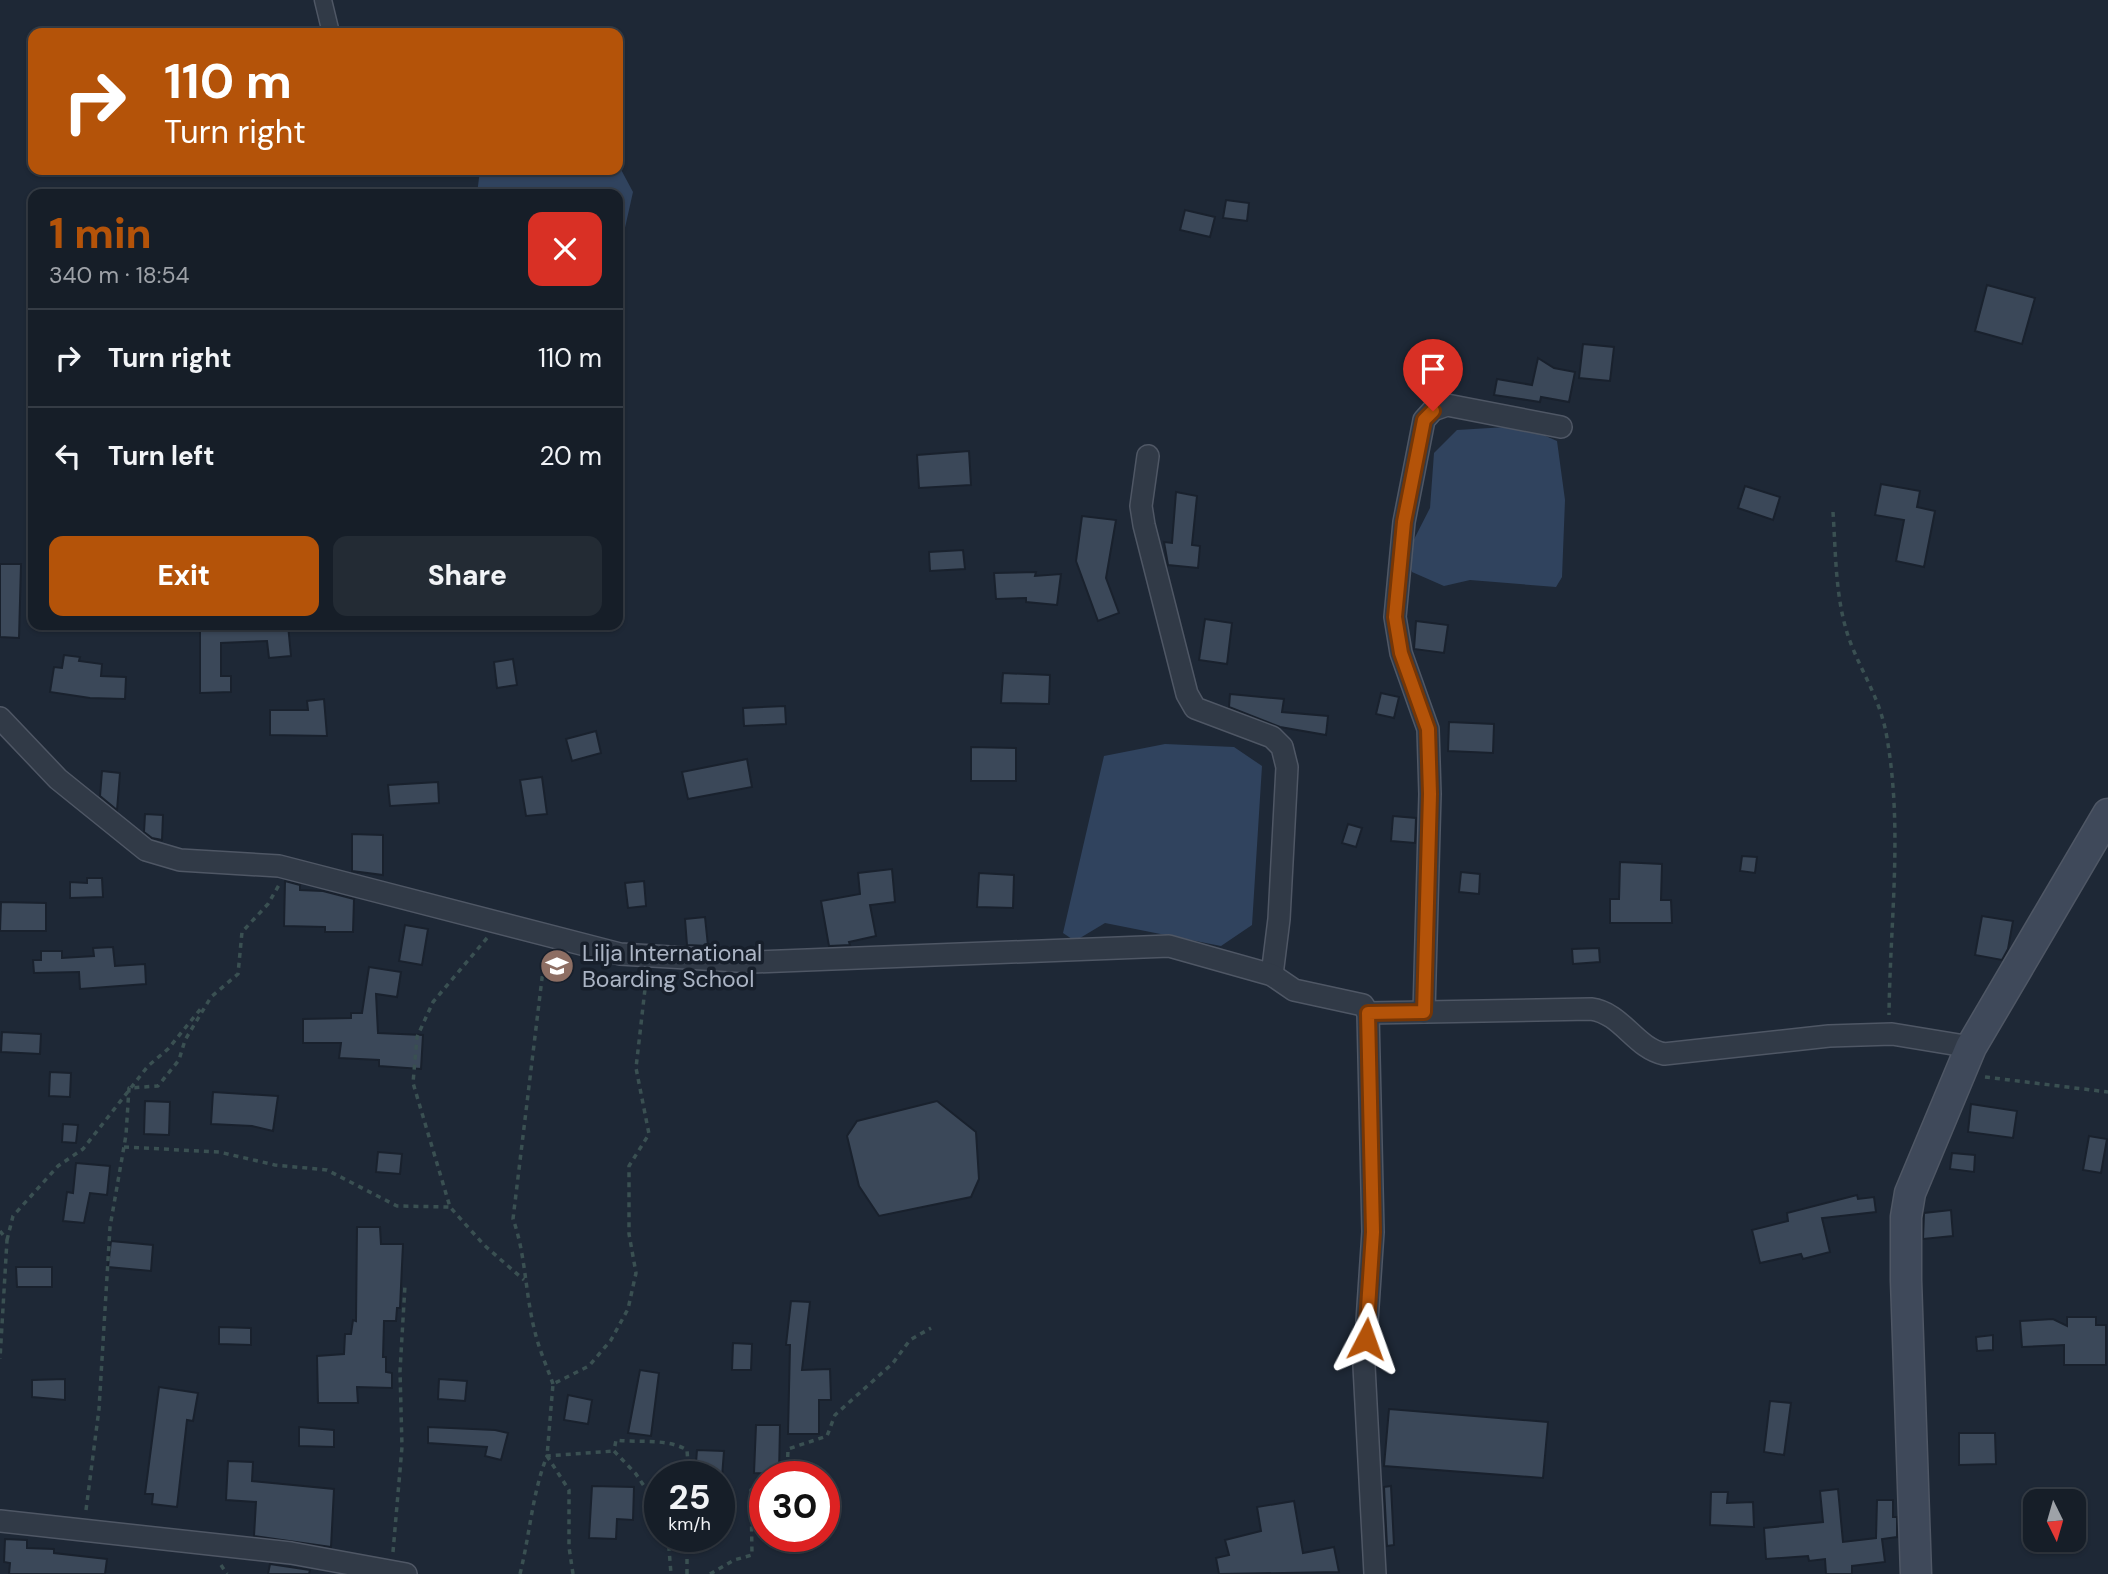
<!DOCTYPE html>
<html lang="en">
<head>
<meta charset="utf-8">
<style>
  :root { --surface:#161e28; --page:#232b34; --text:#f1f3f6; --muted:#9ea2a8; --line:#353c45; --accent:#b45309 }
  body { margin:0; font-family:"DM Sans",sans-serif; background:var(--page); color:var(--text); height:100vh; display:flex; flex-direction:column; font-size:26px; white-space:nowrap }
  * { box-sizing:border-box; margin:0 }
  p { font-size:23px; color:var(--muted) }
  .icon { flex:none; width:38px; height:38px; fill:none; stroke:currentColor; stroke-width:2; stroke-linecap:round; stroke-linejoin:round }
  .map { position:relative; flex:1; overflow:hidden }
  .side { position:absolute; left:28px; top:189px; width:595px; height:441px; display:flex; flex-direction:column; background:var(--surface); border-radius:14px; box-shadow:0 2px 5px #0004,0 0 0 2px var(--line) }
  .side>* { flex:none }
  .hud { position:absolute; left:28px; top:28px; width:595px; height:147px; border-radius:14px; box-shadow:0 2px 5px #0004,0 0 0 2px var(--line); background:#b45309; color:#fff; overflow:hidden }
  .needle { width:46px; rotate:175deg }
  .fabs { position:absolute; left:2023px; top:1489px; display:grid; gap:14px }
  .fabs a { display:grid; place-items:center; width:63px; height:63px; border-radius:14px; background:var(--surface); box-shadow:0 2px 5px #0004,0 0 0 2px var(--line); font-size:35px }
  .speed { position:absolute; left:644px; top:1461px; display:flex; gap:14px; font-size:35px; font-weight:700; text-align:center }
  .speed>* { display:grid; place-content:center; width:91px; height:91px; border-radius:50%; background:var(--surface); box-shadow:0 2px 5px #0004,0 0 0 2px var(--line); line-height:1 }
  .speed small { font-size:18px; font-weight:400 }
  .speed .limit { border:10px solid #d22; background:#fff; color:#111 }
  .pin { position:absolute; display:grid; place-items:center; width:60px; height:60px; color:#fff; margin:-72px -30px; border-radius:50% 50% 50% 0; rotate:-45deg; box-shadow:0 0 7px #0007 }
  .pin .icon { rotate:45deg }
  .me { position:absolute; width:77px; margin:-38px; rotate:4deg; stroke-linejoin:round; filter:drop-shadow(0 0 5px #0008) }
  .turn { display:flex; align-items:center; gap:24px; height:147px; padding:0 21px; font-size:32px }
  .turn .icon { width:91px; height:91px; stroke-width:2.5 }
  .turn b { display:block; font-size:49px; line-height:60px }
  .round { display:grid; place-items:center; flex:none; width:74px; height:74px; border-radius:14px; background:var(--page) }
  .headline { display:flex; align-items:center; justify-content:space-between; height:119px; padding:0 21px }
  h1 { font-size:42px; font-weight:800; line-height:52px; color:var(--accent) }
  .primary-button { display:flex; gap:14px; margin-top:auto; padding:14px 21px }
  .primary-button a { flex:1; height:80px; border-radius:14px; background:var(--accent); color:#fff; font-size:28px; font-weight:800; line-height:80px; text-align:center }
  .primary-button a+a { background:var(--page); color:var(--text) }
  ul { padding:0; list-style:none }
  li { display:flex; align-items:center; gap:21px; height:98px; padding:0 21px; border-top:2px solid var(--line) }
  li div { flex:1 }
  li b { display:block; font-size:26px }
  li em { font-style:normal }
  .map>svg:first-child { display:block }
  .water { fill:#30435e }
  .building { fill:#3b4859; stroke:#19212d; stroke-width:2 }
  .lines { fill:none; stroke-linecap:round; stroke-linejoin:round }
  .pedestrian-casing { stroke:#4f5765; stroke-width:19 }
  .minor-casing { stroke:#4f5765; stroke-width:24 }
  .secondary-casing { stroke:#4f5765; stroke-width:33 }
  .path { stroke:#3a5052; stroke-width:3.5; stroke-dasharray:5 5; stroke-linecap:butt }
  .pedestrian { stroke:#313a47; stroke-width:16 }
  .minor { stroke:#313a47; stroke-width:21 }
  .secondary { stroke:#3f495a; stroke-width:30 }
  .route-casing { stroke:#753606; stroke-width:18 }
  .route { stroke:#b45309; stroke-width:12 }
  .labels { text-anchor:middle; stroke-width:7; stroke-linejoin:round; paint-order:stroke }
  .poi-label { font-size:23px; fill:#abb4c4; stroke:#171f2b; text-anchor:start }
</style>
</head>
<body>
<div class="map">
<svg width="2108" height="1574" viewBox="0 0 2108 1574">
  <rect width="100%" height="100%" fill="#1e2836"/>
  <g class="water">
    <path d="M618 164 633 192 618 259V194H477L480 170H618Z"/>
    <path d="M1523 426 1557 441 1565 500 1562 577 1556 587 1470 580 1444 586 1412 572 1406 555 1430 508 1434 453 1457 430Z"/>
    <path d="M1165 744 1234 747 1262 766 1252 925 1221 946 1105 923 1075 941 1063 933 1104 756Z"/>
  </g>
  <g class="building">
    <path d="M1226 200 1249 203 1247 221 1223 218Z"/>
    <path d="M1185 210 1215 217 1210 237 1180 230Z"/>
    <path d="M1987 285 2035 298 2022 344 1975 331Z"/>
    <path d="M1583 344 1614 347 1610 381 1579 378Z"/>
    <path d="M1538 358 1554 368 1575 372 1569 402 1541 397 1540 402 1494 395 1497 379 1532 385Z"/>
    <path d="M969 451 971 485 919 488 917 455Z"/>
    <path d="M1881 484 1920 491 1917 507 1935 511 1924 567 1896 561 1904 520 1875 515Z"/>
    <path d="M1745 486 1780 497 1773 520 1738 508Z"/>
    <path d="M1176 492 1197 496 1192 545 1200 546 1198 568 1168 565 1164 542 1172 543Z"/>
    <path d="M1082 516 1116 520 1106 578 1119 613 1098 621 1076 561Z"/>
    <path d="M963 550 965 569 930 571 929 552Z"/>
    <path d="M0 564H21L19 638 0 637Z"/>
    <path d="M1036 572 1035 576 1061 574 1057 605 1026 602V598L996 599 994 573Z"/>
    <path d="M1205 619 1232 623 1227 664 1199 660Z"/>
    <path d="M1416 621 1448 625 1444 653 1414 649Z"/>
    <path d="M266 625H288L291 656 269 658 267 641 221 643V676H231V692L200 693V629Z"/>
    <path d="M64 655 80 657 79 661 102 664 101 676 126 677 125 699 90 698 50 692 54 667 62 668Z"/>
    <path d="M513 659 517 685 497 688 494 662Z"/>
    <path d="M1003 673 1050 675 1049 704 1001 703Z"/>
    <path d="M1381 693 1399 697 1394 718 1376 714Z"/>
    <path d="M1230 694 1284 699 1282 712 1328 716 1326 735 1280 727 1229 707Z"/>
    <path d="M324 699 327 736 270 735V710H308L307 701Z"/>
    <path d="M785 706 786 724 744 726 743 708Z"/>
    <path d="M1449 722 1494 724 1493 753 1448 751Z"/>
    <path d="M596 731 601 753 572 761 566 739Z"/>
    <path d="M971 747 1016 748V781H971Z"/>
    <path d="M747 759 752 787 688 799 682 772Z"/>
    <path d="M102 771 120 773 117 810 100 796Z"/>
    <path d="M542 777 547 814 526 816 520 780Z"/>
    <path d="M438 782 439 803 390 806 388 785Z"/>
    <path d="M145 814 163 815 162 840 152 838 144 832Z"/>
    <path d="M1393 816 1416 818 1415 843 1391 841Z"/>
    <path d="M1348 824 1362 828 1356 847 1342 843Z"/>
    <path d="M352 834 383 835V875L352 871Z"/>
    <path d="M1742 856 1757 857 1755 873 1740 871Z"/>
    <path d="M1620 862 1662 864 1661 900H1671L1672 923H1610V899H1619Z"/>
    <path d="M892 869 895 902 870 905 876 936 849 942 850 945 829 946 821 901 860 894 858 873Z"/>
    <path d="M1461 872 1480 874 1479 894 1459 892Z"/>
    <path d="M979 873 1014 875 1013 908 977 907Z"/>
    <path d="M87 878H102L103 897 70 898V882L87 883Z"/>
    <path d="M285 881 300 885V890L323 891 354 899 353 932H325V927L284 926Z"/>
    <path d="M644 881 646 906 628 908 625 883Z"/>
    <path d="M1 902 46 903V931H0Z"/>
    <path d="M1982 916 2013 921 2008 949 2002 960 1975 955Z"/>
    <path d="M705 917 708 946 687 945 685 919Z"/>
    <path d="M405 925 428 929 422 965 399 961Z"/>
    <path d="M113 947 115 966 145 964 146 984 80 989 79 972 34 973 33 960H41V951H62V958L94 956 93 948Z"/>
    <path d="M1599 948 1600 962 1573 964 1572 949Z"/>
    <path d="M369 967 401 972 397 997 376 994 378 1033 423 1035 421 1069 379 1066V1060L339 1058 341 1043H303V1019L351 1018V1013H362Z"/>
    <path d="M2 1032 41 1034 40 1054 1 1052Z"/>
    <path d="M50 1072 71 1073 70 1097 49 1096Z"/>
    <path d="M213 1092 278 1096 273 1131 252 1126 211 1124Z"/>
    <path d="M145 1101 170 1102 169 1135 144 1134Z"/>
    <path d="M937 1101 976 1132 979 1179 971 1197 879 1216 859 1186 847 1136 857 1121Z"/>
    <path d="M1971 1104 2017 1111 2013 1138 1968 1132Z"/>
    <path d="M63 1124 78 1125 76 1143 62 1142Z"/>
    <path d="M2089 1136 2107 1139 2101 1173 2083 1170Z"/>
    <path d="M378 1152 402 1154 400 1174 376 1172Z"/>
    <path d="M1952 1153 1975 1155 1974 1172 1950 1169Z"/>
    <path d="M76 1163 110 1166 107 1195 90 1193 84 1223 63 1221 67 1192 73 1193Z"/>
    <path d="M1857 1195 1858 1199 1874 1197 1876 1212 1822 1218 1830 1252 1803 1259 1801 1254 1760 1263 1752 1230 1788 1221 1787 1213Z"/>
    <path d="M1951 1210 1953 1236 1923 1239 1924 1213Z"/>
    <path d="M357 1227H380L381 1244H403L400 1308H397L396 1321H384L383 1357H386V1372L392 1373V1388L357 1387 358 1403H318L317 1356 344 1354 345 1334H351L353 1320 356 1321Z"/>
    <path d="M111 1241 153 1245 151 1271 108 1267Z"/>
    <path d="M16 1267H52V1287H17Z"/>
    <path d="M791 1301 810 1302 802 1370 830 1369 831 1400H819V1434H788L790 1345H786Z"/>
    <path d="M2067 1317H2096V1325H2106V1365H2064V1345L2022 1347 2020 1321 2053 1319 2067 1326Z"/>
    <path d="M219 1327 251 1328V1345L219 1344Z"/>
    <path d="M1993 1335V1350L1977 1351 1976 1337Z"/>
    <path d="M733 1343 752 1344 751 1370H732Z"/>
    <path d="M640 1370 659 1373 651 1436 628 1433Z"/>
    <path d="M65 1379V1400L32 1397V1380Z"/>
    <path d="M439 1379 467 1381 465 1401 438 1399Z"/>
    <path d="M159 1387 198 1393 193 1421 187 1420 177 1507 152 1504 153 1494H145Z"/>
    <path d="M568 1395 592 1400 588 1424 564 1420Z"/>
    <path d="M1770 1401 1791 1403 1784 1455 1764 1452Z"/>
    <path d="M1389 1409 1548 1422 1543 1478 1384 1466Z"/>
    <path d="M756 1425H780L779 1474 754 1473Z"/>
    <path d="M299 1427 334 1430V1447L299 1446Z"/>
    <path d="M428 1427 495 1430 508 1433 501 1460 485 1456 487 1447 428 1443Z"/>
    <path d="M1959 1433H1995L1996 1464 1959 1465Z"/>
    <path d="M697 1450 724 1451 722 1477 695 1476Z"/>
    <path d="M228 1461 253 1462 252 1481 334 1489 331 1547 254 1536 256 1502 226 1500Z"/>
    <path d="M592 1486 634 1487 633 1520 617 1519 616 1539 589 1538Z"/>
    <path d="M1391 1486 1394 1545 1387 1546 1384 1487Z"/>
    <path d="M1838 1489 1843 1542 1876 1538 1877 1500H1893V1517H1897V1537L1882 1539 1885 1562 1852 1566V1574H1826L1825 1559 1809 1561 1808 1556 1766 1559 1764 1528 1823 1522 1820 1491Z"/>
    <path d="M1711 1492H1728L1727 1503 1753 1502 1754 1527 1710 1525Z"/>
    <path d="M1294 1501 1303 1553 1334 1547 1339 1572 1219 1574 1216 1558 1229 1555 1225 1540 1261 1531 1257 1507Z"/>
    <path d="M5 1539 27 1540V1548L54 1549V1553L107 1559 105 1574H9L10 1563 4 1562Z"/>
    <path d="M270 1564 310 1570 309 1574H268Z"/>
  </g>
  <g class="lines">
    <g class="pedestrian-casing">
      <path id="pedestrian" d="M323 0 331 33"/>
    </g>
    <g class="minor-casing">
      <g id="minor">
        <path d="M1148 456 1141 506 1144 525 1187 694 1195 708 1272 737 1282 747 1287 767 1279 919 1272 975"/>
        <path d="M0 718 58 779 146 850 180 860 279 866 620 954 753 962 1169 946 1272 975 1294 990 1363 1005 1368 1013 1373 1232 1364 1366 1375 1574"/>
        <path d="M1424 1012 1430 794 1428 729 1401 653 1395 617 1404 522 1424 420 1433 410 1447 405 1561 427"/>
        <path d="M1368 1013 1591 1009C1622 1013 1635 1048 1664 1054L1829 1036 1892 1034 1971 1047"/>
        <path d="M0 1521 291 1553 406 1574"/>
      </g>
    </g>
    <g class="secondary-casing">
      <path id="secondary" d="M1916 1574 1906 1280V1217L1910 1193 1971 1047 2108 814"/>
    </g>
    <g class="path">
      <path d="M1833 512C1836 555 1835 603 1851 644 1864 677 1881 701 1887 738 1903 830 1890 922 1889 1015"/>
      <path d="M487 938 433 1002 417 1037 413 1083 450 1207 484 1245 524 1280"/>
      <path d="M1985 1077 2108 1092"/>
      <path d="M124 1147 219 1152 275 1165 327 1170 397 1206 450 1207"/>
      <path d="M0 1231 7 1240 0 1359"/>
      <path d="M7 1240 13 1216 58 1166 83 1149 148 1066 168 1049 203 1006"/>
      <path d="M553 1384C547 1367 539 1349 535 1332 525 1294 526 1255 513 1219L543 970 555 957"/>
      <path d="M787 1477 788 1449 827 1436 835 1415 893 1363 910 1340 931 1328"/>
      <path d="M86 1510 99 1409 110 1227 126 1135 129 1088 158 1086 179 1060 185 1040 211 997 238 974 242 932 268 904 279 885"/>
      <path d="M660 1510 636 1474 614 1451 616 1440C639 1443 667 1438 687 1450L689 1477"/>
      <path d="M668 1536 671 1574"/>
      <path d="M393 1552 402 1447 400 1371 405 1285"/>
      <path d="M221 1565 227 1574"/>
      <path d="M520 1574C530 1534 532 1494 547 1456L614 1451"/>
      <path d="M573 1574 569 1547V1490L547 1456 553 1384 589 1366 611 1340 628 1309 636 1273 629 1234V1166L649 1134 636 1068 645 989 660 977"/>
      <path d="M687 1574V1536"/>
      <path d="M710 1574 734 1560 752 1555 751 1490 765 1489"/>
    </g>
    <use href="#pedestrian" class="pedestrian"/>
    <use href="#minor" class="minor"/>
    <use href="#secondary" class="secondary"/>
  </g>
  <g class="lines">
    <g class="route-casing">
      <path id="route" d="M1366 1339 1373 1232 1368 1013 1424 1012 1430 794 1428 729 1401 653 1395 617 1404 522 1424 420 1433 411"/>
    </g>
    <use href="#route" class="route"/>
  </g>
  <defs>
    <g id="school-disc" transform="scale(1.75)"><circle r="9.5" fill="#8d6e63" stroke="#171f2b"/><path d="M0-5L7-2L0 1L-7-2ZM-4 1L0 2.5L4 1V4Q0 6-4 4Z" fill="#fff"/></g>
  </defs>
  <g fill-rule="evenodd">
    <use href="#school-disc" x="557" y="966"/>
  </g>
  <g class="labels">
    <g class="poi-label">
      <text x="582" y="961">Lilja International<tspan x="582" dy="26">Boarding School</tspan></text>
    </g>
  </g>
</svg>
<div class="fabs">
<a><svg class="needle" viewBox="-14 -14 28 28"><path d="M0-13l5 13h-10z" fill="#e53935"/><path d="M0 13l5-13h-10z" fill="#9ea2a8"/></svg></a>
</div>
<div class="speed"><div>25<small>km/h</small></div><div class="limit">30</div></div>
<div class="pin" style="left:1433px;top:411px;background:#d93025"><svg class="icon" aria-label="arrive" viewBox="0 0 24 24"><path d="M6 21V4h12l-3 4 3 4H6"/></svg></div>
<svg class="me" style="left:1366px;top:1339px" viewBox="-20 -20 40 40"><path d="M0-17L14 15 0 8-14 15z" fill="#b45309" stroke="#fff" stroke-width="4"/></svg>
<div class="hud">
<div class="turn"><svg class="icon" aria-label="right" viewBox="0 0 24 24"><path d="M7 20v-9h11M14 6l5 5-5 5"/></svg><div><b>110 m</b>Turn right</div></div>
</div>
<section class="side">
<div class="headline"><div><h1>1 min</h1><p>340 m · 18:54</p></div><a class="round" style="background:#d93025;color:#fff"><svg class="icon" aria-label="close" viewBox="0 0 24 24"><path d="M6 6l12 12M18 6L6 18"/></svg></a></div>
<ul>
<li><svg class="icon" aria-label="right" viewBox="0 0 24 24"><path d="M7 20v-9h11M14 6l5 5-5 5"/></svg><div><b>Turn right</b></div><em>110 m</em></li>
<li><svg class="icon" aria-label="left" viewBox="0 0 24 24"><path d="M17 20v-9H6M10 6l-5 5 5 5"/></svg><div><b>Turn left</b></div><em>20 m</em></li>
</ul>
<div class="primary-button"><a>Exit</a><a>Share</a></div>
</section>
</div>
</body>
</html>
